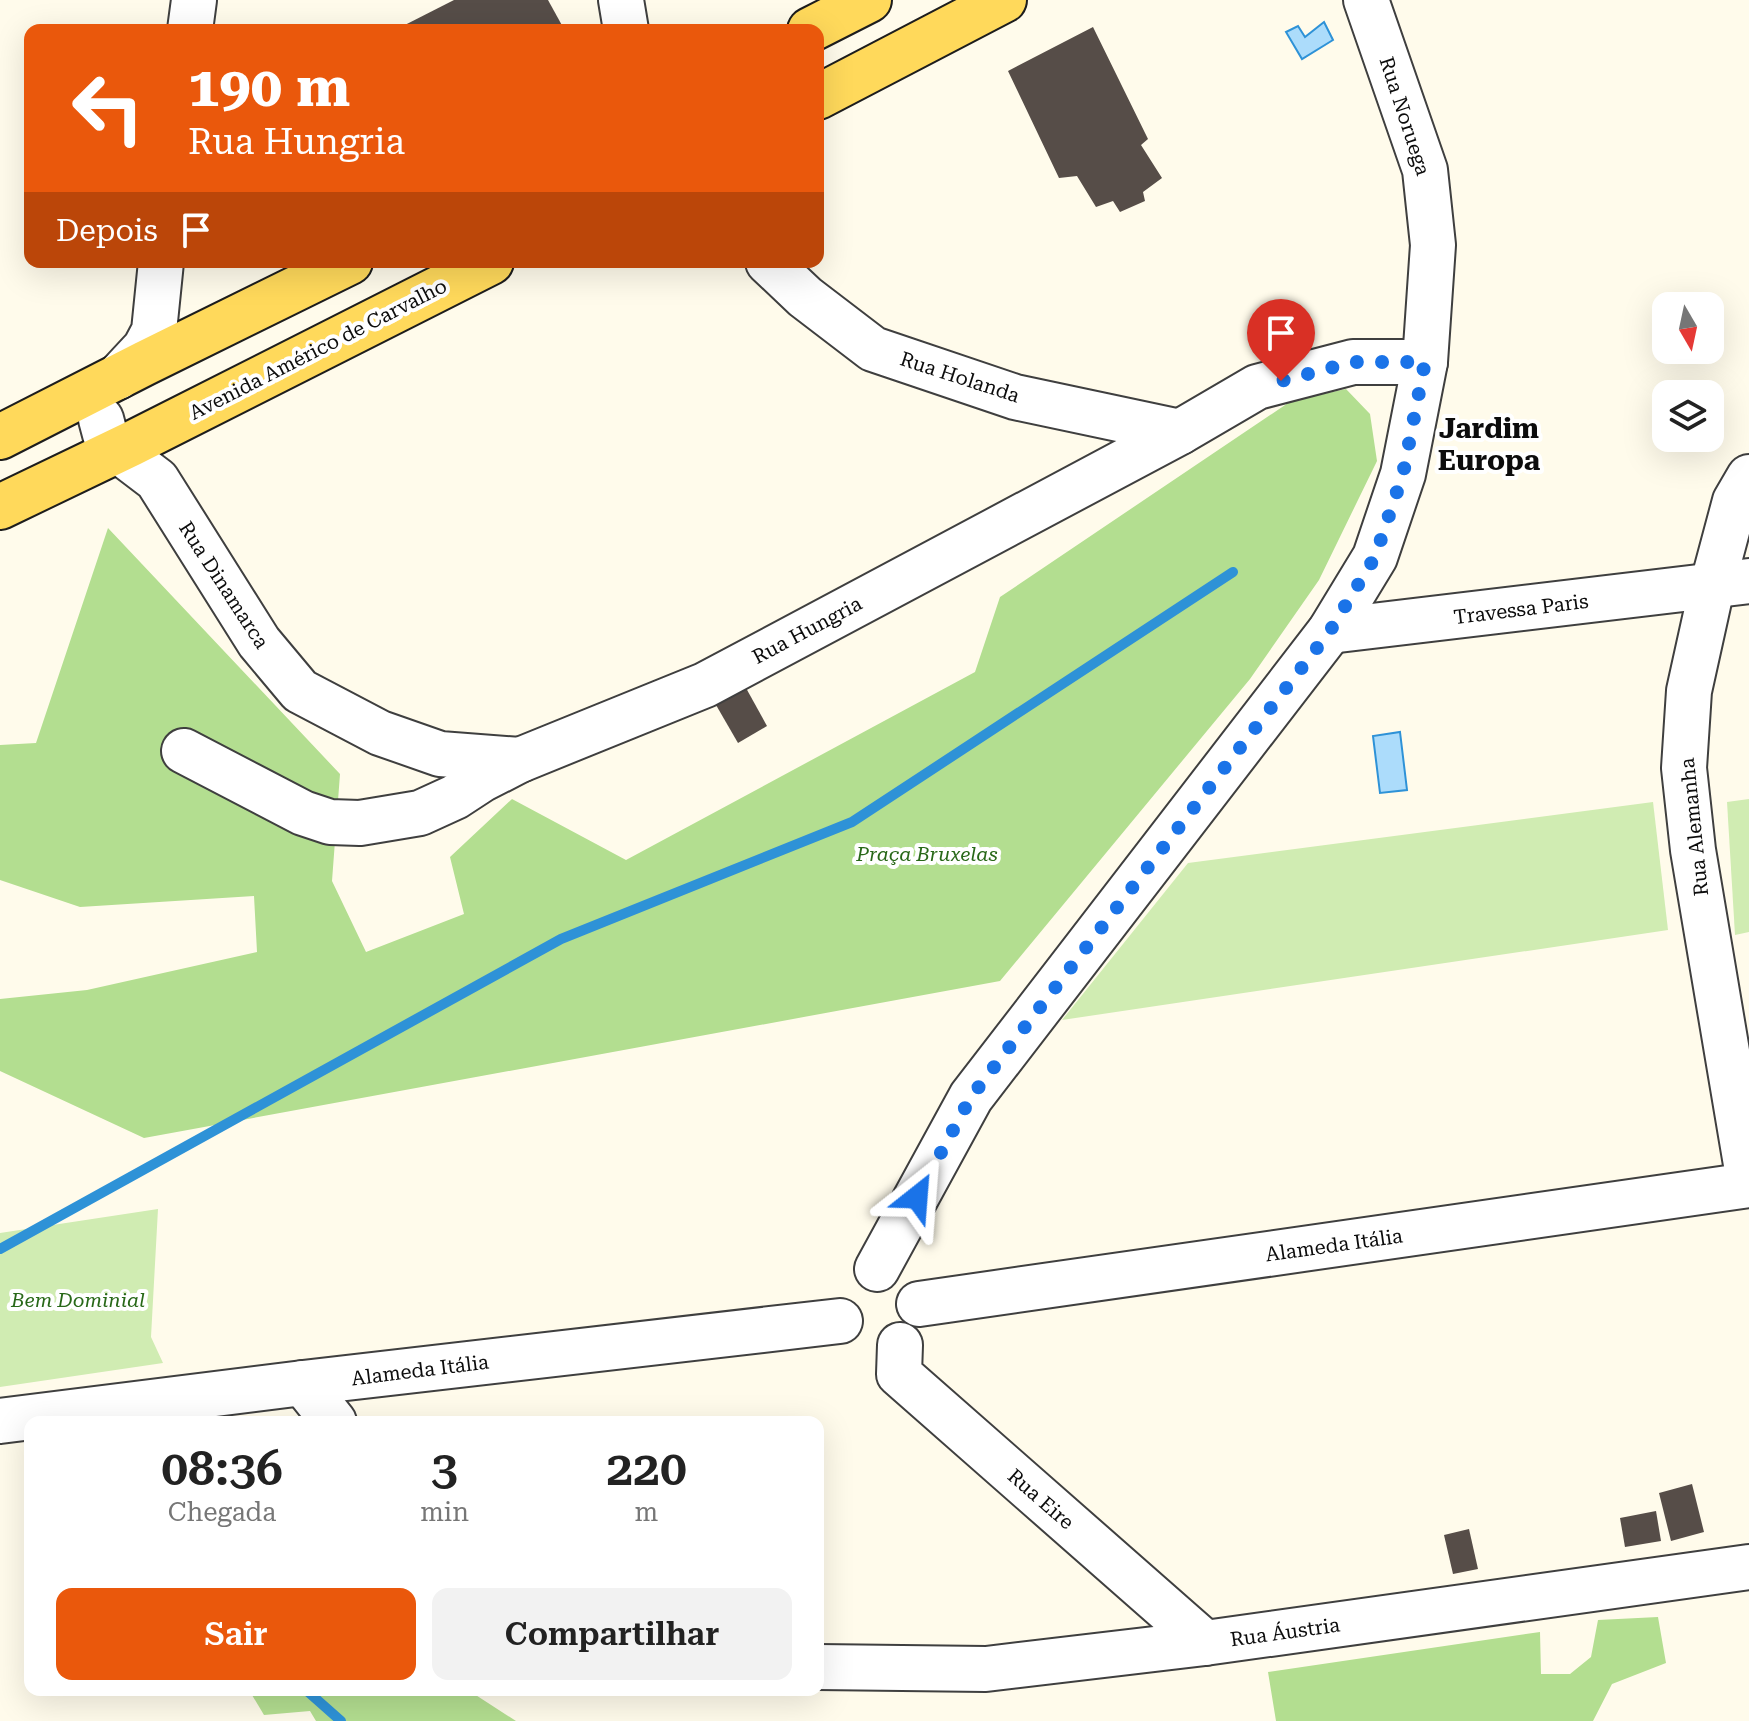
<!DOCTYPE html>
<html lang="pt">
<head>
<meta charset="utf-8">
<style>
  :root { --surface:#fff; --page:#f2f2f2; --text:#222; --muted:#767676; --accent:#ea580c }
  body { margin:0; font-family:"Roboto Serif",serif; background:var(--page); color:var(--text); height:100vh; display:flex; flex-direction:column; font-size:30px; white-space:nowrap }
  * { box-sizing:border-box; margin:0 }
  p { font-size:26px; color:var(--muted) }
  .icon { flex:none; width:44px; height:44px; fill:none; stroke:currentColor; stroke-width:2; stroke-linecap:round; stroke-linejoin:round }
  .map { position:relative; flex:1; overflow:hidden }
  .details { position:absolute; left:24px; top:1416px; width:800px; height:280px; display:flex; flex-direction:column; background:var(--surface); border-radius:16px; box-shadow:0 8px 32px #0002 }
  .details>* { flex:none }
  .guide { position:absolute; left:24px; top:24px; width:800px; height:244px; border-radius:16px; box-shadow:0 8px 32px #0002; background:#ea580c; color:#fff; overflow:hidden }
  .needle { width:52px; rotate:171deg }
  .buttons { position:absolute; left:1652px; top:292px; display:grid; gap:16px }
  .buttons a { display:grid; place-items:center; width:72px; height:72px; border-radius:16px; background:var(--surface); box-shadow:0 8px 32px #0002; font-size:40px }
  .pin { position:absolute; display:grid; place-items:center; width:68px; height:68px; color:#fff; margin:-82px -34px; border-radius:50% 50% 50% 0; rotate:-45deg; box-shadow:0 0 8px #0007 }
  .pin .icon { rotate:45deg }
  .me { position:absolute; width:88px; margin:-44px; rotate:28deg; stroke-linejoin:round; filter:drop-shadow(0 0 6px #0008) }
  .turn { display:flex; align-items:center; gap:28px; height:168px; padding:0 32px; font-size:36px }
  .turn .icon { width:104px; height:104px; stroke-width:2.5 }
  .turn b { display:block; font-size:56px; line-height:68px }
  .then { display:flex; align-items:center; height:76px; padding:0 32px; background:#0003; gap:16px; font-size:30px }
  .eta { display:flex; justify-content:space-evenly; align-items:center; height:136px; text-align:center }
  .eta b { font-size:48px; font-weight:600; line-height:56px }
  .primary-button { display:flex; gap:16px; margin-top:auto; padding:16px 32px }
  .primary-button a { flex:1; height:92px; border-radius:16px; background:var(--accent); color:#fff; font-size:32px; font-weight:600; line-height:92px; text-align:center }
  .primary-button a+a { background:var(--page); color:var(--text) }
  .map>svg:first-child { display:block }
  .green { fill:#d0ecb2 }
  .forest { fill:#b3de90 }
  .water { fill:#acdcfb; stroke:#2e92d7; stroke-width:2 }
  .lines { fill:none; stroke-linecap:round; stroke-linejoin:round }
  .stream { stroke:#2e92d7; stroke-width:10 }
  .building { fill:#564d48 }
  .minor-casing { stroke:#3f3f3f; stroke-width:48 }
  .major-casing { stroke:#1d1d1d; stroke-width:48 }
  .minor { stroke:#fff; stroke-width:44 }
  .major { stroke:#ffd95b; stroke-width:44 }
  .route { stroke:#1a73e8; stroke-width:14; stroke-dasharray:0 25.2 }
  .labels { text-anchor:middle; stroke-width:8; stroke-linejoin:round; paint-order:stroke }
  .street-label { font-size:20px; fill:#0c0c0c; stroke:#fff }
  .park-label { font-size:20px; font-style:italic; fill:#286818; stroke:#fff }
  .district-label { font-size:28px; font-weight:bold; fill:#0c0c0c; stroke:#fff }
</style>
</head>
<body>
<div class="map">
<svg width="1749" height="1721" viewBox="0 0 1749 1721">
  <rect width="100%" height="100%" fill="#fffbeb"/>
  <g class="green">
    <path d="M1749 799V932L1735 935 1727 802Z"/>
    <path d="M1653 802 1668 930 1062 1020 1188 863Z"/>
    <path d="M158 1209 151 1337 163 1363 0 1387V1233Z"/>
  </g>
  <g class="forest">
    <path d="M1346 389 1370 414 1377 461 1319 580 1250 679 1000 981 144 1138 0 1071V999L87 990 257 952 254 896 80 907 0 880V745L36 743 108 528 340 774 332 881 366 952 464 914 450 857 512 799 626 860 975 672 1000 597 1291 401Z"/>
    <path d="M1658 1617 1666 1663 1612 1684 1593 1721H1276L1268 1672 1540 1632 1541 1674H1570L1591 1657 1598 1620Z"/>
    <path d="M249 1690H468L516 1721H316L310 1711 264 1715Z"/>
  </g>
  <g class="water">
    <path d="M1324 22 1333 40 1302 59 1286 32 1298 26 1305 37Z"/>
    <path d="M1400 732 1407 790 1380 793 1373 736Z"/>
  </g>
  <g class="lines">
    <g class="stream">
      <path d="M0 1249 561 939 852 822 1233 572"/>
      <path d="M306 1690 341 1721"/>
    </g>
  </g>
  <g class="building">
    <path d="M454 0H548L564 29 395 30Z"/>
    <path d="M1093 27 1148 139 1141 145 1162 178 1143 192 1145 201 1120 212 1113 201 1096 207 1077 176 1059 178 1008 71Z"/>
    <path d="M746 688 767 726 738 743 716 705Z"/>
    <path d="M1692 1484 1704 1532 1671 1541 1659 1493Z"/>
    <path d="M1656 1511 1661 1541 1625 1547 1620 1518Z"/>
    <path d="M1469 1529 1478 1569 1453 1574 1444 1535Z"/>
  </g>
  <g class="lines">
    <g class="minor-casing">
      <g id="minor">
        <path d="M621 0 626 30"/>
        <path d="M190 30 194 0"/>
        <path d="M768 262 805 297 873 349 1015 397 1180 432"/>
        <path d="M118 377 145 348 154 331 161 262"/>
        <path d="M101 419 105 434 111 445 157 480 259 642 300 691 380 733 440 754 520 760"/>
        <path d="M1749 477 1735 501 1712 587 1689 691 1684 768 1693 850 1749 1182"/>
        <path d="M1330 631 1749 581"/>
        <path d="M184 751 303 813 330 822 360 823 420 813 455 797 481 780 520 760 705 685 1180 432 1257 387 1353 362H1425"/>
        <path d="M877 1269 971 1097 1330 631 1375 557 1403 474 1425 362 1433 245 1425 170 1366 0"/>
        <path d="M919 1304 1749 1185"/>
        <path d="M900 1345 899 1374 1205 1643"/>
        <path d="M303 1383 334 1422"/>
        <path d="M0 1421 303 1383 840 1321"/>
        <path d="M818 1667 986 1669 1205 1643 1749 1567"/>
      </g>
    </g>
    <g class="major-casing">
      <g id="major">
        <path d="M810 30 869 0"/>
        <path d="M818 97 1004 0"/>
        <path d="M0 437 145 363 350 262"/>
        <path d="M0 507 131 444 491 262"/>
      </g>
    </g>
    <use href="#minor" class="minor"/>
    <use href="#major" class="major"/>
  </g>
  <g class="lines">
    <path class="route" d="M917 1197 971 1097 1330 631 1375 557 1403 474 1425 362H1353L1281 381"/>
  </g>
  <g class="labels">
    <g class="street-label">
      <text transform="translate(1405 116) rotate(72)" y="7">Rua Noruega</text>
      <text transform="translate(318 349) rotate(-27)" y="7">Avenida Américo de Carvalho</text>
      <text transform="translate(960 377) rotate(18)" y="7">Rua Holanda</text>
      <text transform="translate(224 585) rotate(57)" y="7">Rua Dinamarca</text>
      <text transform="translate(1521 609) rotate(-7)" y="7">Travessa Paris</text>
      <text transform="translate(807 630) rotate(-28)" y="7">Rua Hungria</text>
      <text transform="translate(1694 827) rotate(-96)" y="7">Rua Alemanha</text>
      <text transform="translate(1334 1245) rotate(-8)" y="7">Alameda Itália</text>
      <text transform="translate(420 1370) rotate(-7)" y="7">Alameda Itália</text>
      <text transform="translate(1041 1499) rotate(41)" y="7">Rua Eire</text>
      <text transform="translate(1285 1632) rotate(-8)" y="7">Rua Áustria</text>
    </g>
    <g class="park-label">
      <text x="927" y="861">Praça Bruxelas</text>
      <text x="78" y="1307">Bem Dominial</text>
    </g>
    <g class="district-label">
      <text x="1489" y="438">Jardim<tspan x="1489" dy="32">Europa</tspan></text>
    </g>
  </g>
</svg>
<div class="buttons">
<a><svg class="needle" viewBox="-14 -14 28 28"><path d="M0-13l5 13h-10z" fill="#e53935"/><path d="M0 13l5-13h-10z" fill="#767676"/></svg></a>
<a><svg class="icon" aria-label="layers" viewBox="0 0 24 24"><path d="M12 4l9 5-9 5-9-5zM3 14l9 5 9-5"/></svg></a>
</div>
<div class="pin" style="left:1281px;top:381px;background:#d93025"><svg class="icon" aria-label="arrive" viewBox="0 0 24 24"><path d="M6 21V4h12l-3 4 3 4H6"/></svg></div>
<svg class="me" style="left:917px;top:1197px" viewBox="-20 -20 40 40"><path d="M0-17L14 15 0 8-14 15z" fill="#1a73e8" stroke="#fff" stroke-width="4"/></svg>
<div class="guide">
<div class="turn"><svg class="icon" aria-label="left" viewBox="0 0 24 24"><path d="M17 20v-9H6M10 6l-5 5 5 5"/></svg><div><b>190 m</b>Rua Hungria</div></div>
<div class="then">Depois<svg class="icon" aria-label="arrive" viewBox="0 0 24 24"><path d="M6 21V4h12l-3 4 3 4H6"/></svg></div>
</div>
<section class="details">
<div class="eta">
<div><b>08:36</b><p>Chegada</p></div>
<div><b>3</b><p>min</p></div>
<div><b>220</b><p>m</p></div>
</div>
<div class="primary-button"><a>Sair</a><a>Compartilhar</a></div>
</section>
</div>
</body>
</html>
